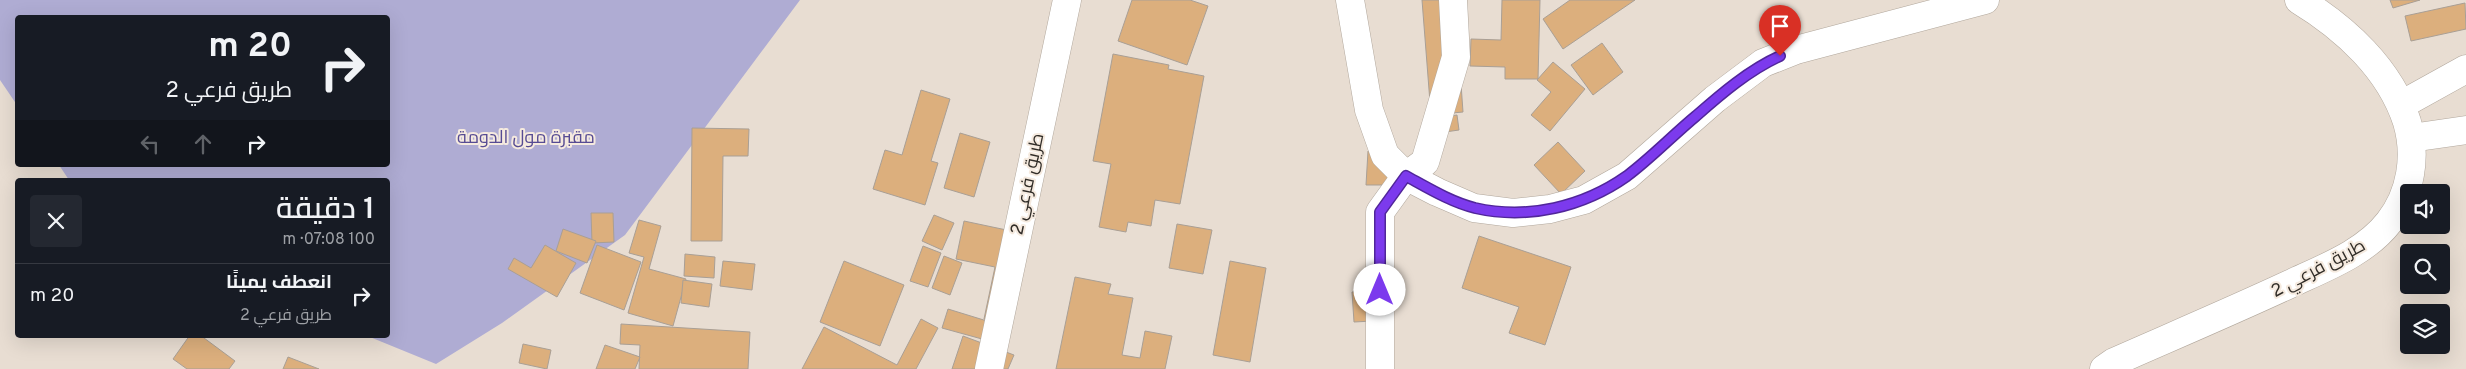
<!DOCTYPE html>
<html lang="ar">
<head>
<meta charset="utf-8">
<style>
  :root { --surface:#171b24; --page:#242831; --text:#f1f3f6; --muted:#9ea1a6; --line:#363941 }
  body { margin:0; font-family:Overpass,Cairo,sans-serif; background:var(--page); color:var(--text); direction:rtl; height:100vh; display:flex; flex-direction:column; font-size:19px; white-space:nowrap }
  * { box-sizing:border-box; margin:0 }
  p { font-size:16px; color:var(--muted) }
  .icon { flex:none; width:28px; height:28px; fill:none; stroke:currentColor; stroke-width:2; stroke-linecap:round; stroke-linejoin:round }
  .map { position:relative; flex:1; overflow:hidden; direction:ltr }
  .panel { position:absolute; left:15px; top:178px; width:375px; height:160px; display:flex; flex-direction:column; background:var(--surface); border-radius:5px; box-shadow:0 5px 20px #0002; direction:rtl }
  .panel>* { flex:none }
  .banner { position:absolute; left:15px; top:15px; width:375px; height:152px; border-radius:5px; box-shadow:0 5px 20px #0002; direction:rtl; background:#171b24; color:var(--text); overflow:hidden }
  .buttons { position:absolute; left:2400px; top:184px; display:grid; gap:10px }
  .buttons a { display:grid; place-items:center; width:50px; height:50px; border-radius:5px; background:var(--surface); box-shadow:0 5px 20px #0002; font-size:25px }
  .pin { position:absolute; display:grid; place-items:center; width:42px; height:42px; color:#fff; margin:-51px -21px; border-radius:50% 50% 50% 0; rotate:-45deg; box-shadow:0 0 5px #0007 }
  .pin .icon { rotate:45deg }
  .me { position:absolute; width:55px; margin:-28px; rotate:0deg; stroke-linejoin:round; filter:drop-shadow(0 0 4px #0008) }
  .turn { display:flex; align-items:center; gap:18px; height:105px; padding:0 15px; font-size:22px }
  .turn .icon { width:65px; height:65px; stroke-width:2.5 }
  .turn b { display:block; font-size:35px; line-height:42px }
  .lanes { display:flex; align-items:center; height:48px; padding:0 15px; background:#0003; justify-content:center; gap:25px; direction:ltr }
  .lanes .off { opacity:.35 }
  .round { display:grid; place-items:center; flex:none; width:52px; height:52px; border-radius:5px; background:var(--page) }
  .overview { display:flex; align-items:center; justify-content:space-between; height:85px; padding:0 15px }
  h1 { font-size:30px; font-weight:600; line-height:38px }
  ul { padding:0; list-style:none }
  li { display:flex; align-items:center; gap:15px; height:65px; padding:0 15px; border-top:1px solid var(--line) }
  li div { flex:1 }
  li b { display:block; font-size:19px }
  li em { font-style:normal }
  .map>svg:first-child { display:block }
  .green { fill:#afacd3 }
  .building { fill:#dcaf7d; stroke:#a99f95 }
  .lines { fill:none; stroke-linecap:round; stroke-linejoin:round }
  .street-casing { stroke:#b1a79c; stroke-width:29 }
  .secondary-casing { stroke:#b1a79c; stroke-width:29 }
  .street { stroke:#fff; stroke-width:28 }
  .secondary { stroke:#fff; stroke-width:28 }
  .route-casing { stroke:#51269a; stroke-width:12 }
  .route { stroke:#7c3aed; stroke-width:9 }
  .labels { text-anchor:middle; stroke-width:4; stroke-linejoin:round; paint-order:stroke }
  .park-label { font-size:18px; fill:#564b93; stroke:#f5eadf }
  .street-label { font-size:18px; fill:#312d28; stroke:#f5eadf }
</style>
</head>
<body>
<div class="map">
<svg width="2466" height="369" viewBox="0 0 2466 369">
  <rect width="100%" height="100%" fill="#e8ddd2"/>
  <path class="green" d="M0 0H800L625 235 502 323 436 364 365 335H388V180H69L59 165H388V18H18L17 105 0 80Z"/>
  <g class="building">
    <path d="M1132 0H1190L1208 6 1187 65 1118 41Z"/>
    <path d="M1422 0H1455L1463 112 1431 115Z"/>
    <path d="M1502 0H1540L1538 79H1505V67L1470 66 1471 39 1501 40Z"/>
    <path d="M1570 0H1635L1563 49 1543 19Z"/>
    <path d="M2390 0H2420L2393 8Z"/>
    <path d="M2465 3 2466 29 2411 41 2405 16Z"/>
    <path d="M1602 43 1623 72 1593 95 1571 65Z"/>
    <path d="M1113 54 1169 65 1168 69 1204 76 1180 204 1155 200 1151 226 1128 222 1126 232 1099 227 1111 164 1093 161Z"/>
    <path d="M1553 62 1585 89 1550 131 1531 115 1551 92 1537 80Z"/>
    <path d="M921 90 950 99 931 161 938 163 925 205 873 189 885 150 902 155Z"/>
    <path d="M1457 115 1459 130 1431 134 1429 119Z"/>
    <path d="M692 128 749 129 748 156H723L722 241H691Z"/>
    <path d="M960 133 990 142 974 197 944 188Z"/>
    <path d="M1558 142 1585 171 1561 194 1534 165Z"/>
    <path d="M1368 151 1390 152 1389 185H1366Z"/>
    <path d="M591 213H613L614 242 592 243Z"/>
    <path d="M934 215 954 223 942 250 922 241Z"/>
    <path d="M639 220 661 226 649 269 686 279 673 326 628 313 644 257 629 253Z"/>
    <path d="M964 221 1016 232 1011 325 984 319 995 267 956 259Z"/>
    <path d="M1177 224 1212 230 1203 274 1169 268Z"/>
    <path d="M563 229 596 241 587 263 556 251Z"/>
    <path d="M1479 236 1571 267 1545 345 1509 333 1519 307 1462 288Z"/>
    <path d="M545 245 576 263 557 297 508 269 514 258 531 268Z"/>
    <path d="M597 245 641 262 624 310 580 293Z"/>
    <path d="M923 246 941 253 928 287 910 281Z"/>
    <path d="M685 254 715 257 714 278 684 276Z"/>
    <path d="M944 256 962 263 950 295 932 288Z"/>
    <path d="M723 261 755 264 752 290 720 286Z"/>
    <path d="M844 261 904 285 880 346 820 322Z"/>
    <path d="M1230 261 1266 268 1250 362 1213 355Z"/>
    <path d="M1075 277 1111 284 1108 294 1133 298 1122 355 1140 358 1145 331 1172 336 1165 369H1056Z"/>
    <path d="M683 280 712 284 709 307 681 303Z"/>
    <path d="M1391 290 1392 320 1354 322 1352 292Z"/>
    <path d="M948 309 987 321 982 339 942 328Z"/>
    <path d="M921 319 938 328 916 369H802L824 327 897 365Z"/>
    <path d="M621 324 750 332 748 369H639L640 345 620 344Z"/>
    <path d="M190 335H200L235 361 229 369H187L173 359Z"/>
    <path d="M963 336 1014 355 1008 369H952Z"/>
    <path d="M523 344 551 350 547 369 519 363Z"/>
    <path d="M605 345 640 357 635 369H596Z"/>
    <path d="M288 357 319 369H283Z"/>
  </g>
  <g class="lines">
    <g class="street-casing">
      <g id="street">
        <path d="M2401 105 2466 69"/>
        <path d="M2411 138 2466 130"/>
        <path d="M1380 369V212L1406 176 1425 162 1456 57 1453 0"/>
      </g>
    </g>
    <g class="secondary-casing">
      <g id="secondary">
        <path d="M1350 0 1369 110 1385 155 1406 176 1437 192 1474 208 1513 213 1550 209 1584 200 1627 176 1715 99 1763 63 1796 50 1985 0"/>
        <path d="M989 369 1067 0"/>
        <path d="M2104 369 2114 362C2173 336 2232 311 2290 284 2324 268 2365 253 2389 222 2411 194 2417 156 2407 122 2390 69 2345 28 2299 0"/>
      </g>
    </g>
    <use href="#street" class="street"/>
    <use href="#secondary" class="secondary"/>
  </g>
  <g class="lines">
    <g class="route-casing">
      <path id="route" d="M1380 290V212L1406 176C1428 188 1451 202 1475 208 1528 220 1583 207 1627 176 1651 158 1673 135 1696 116 1721 94 1749 70 1780 56"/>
    </g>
    <use href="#route" class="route"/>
  </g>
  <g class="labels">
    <g class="park-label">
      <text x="526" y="143">مقبرة مول الدومة</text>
    </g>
    <g class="street-label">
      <text transform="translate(1027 184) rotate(-78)" y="6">طريق فرعي 2</text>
      <text transform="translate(2318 268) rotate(-28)" y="6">طريق فرعي 2</text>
    </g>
  </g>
</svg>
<div class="buttons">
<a><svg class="icon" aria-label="sound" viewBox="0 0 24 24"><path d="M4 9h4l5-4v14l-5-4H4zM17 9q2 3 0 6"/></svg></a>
<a><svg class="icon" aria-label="search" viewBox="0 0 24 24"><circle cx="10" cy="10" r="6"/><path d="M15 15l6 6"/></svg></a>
<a><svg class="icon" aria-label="layers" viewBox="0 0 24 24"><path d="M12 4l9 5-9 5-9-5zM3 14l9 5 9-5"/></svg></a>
</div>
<div class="pin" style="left:1780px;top:56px;background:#d93025"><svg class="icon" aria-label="arrive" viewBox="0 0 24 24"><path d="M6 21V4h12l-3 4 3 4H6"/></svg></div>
<svg class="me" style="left:1380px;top:290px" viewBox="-20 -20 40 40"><circle r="19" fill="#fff"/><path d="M0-13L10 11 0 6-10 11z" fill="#7c3aed"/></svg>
<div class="banner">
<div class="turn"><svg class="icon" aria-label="right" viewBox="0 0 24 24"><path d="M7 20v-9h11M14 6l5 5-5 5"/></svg><div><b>20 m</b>طريق فرعي 2</div></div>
<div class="lanes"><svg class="icon off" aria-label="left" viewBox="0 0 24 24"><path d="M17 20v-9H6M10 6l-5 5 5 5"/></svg><svg class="icon off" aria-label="ahead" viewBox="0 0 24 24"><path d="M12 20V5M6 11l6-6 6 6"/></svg><svg class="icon" aria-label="right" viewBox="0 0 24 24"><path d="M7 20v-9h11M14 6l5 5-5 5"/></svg></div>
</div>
<section class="panel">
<div class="overview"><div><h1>1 دقيقة</h1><p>100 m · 07:08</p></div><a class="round"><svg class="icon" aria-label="close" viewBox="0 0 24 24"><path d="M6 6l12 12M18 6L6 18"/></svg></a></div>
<ul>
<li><svg class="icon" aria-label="right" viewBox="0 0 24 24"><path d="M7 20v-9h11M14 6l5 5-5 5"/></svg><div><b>انعطف يمينًا</b><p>طريق فرعي 2</p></div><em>20 m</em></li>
</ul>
</section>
</div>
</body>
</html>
